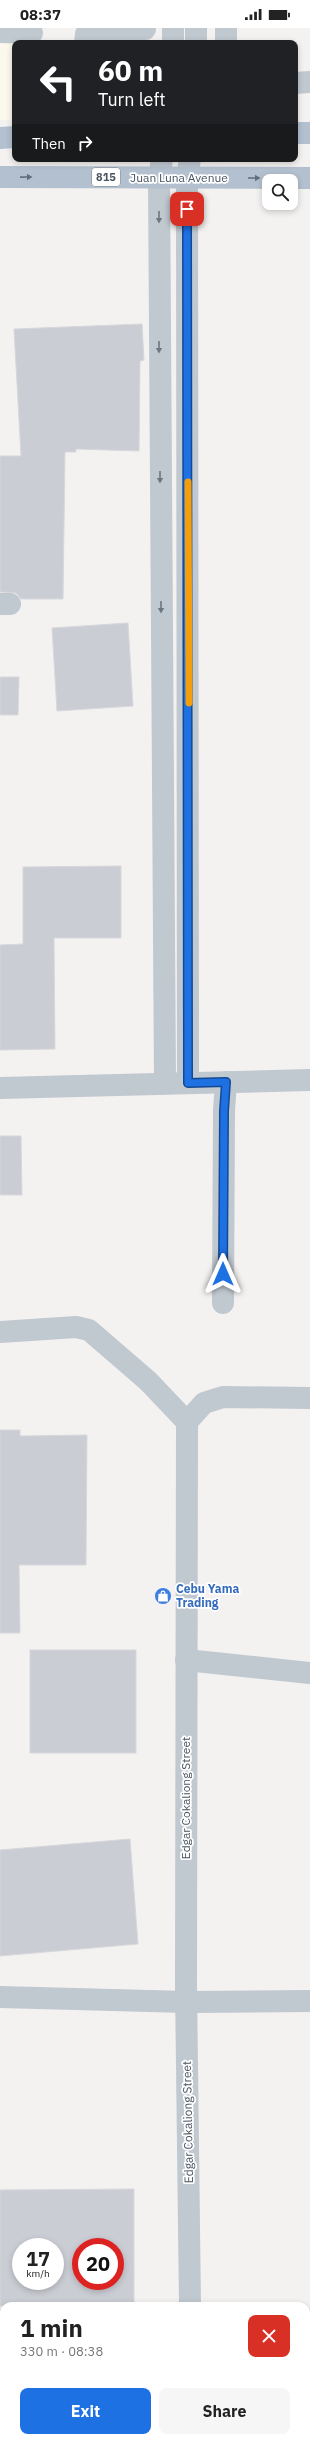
<!DOCTYPE html>
<html lang="en">
<head>
<meta charset="utf-8">
<style>
  :root { --surface:#fff; --page:#f6f6f6; --text:#222; --muted:#767676; --accent:#1d71e3 }
  body { margin:0; font-family:"IBM Plex Sans",sans-serif; background:var(--page); color:var(--text); height:100vh; display:flex; flex-direction:column; font-size:15px; white-space:nowrap }
  * { box-sizing:border-box; margin:0 }
  p { font-size:13px; color:var(--muted) }
  .icon { flex:none; width:22px; height:22px; fill:none; stroke:currentColor; stroke-width:2; stroke-linecap:round; stroke-linejoin:round }
  .map { position:relative; flex:1; overflow:hidden }
  .side { position:absolute; left:0px; top:2274px; width:310px; height:140px; display:flex; flex-direction:column; background:var(--surface); border-radius:12px 12px 0 0; box-shadow:0 2px 6px #0003 }
  .side>* { flex:none }
  .top-card { position:absolute; left:12px; top:12px; width:286px; height:122px; border-radius:8px; box-shadow:0 2px 6px #0003; background:#202124; color:#fff; overflow:hidden }
  .controls { position:absolute; left:262px; top:146px; display:grid; gap:8px }
  .controls a { display:grid; place-items:center; width:36px; height:36px; border-radius:8px; background:var(--surface); box-shadow:0 2px 6px #0003; font-size:20px }
  .speed { position:absolute; left:12px; top:2210px; display:flex; gap:8px; font-size:20px; font-weight:700; text-align:center }
  .speed>* { display:grid; place-content:center; width:52px; height:52px; border-radius:50%; background:var(--surface); box-shadow:0 2px 6px #0003; line-height:1 }
  .speed small { font-size:10px; font-weight:400 }
  .speed .limit { border:6px solid #d22; background:#fff; color:#111 }
  .pin { position:absolute; display:grid; place-items:center; width:34px; height:34px; color:#fff; margin:-17px; border-radius:8px; box-shadow:0 2px 6px #0006 }
  .me { position:absolute; width:44px; margin:-22px; rotate:0deg; stroke-linejoin:round; filter:drop-shadow(0 0 3px #0008) }
  .turn { display:flex; align-items:center; gap:14px; height:84px; padding:0 20px; font-size:18px }
  .turn .icon { width:52px; height:52px; stroke-width:2.5 }
  .turn b { display:block; font-size:28px; line-height:34px }
  .then { display:flex; align-items:center; height:38px; padding:0 20px; background:#0003; gap:8px; font-size:15px }
  .round { display:grid; place-items:center; flex:none; width:42px; height:42px; border-radius:8px; background:var(--page) }
  .headline { display:flex; align-items:center; justify-content:space-between; height:68px; padding:0 20px }
  h1 { font-size:24px; font-weight:800; line-height:30px }
  .primary-button { display:flex; gap:8px; margin-top:auto; padding:8px 20px }
  .primary-button a { flex:1; height:46px; border-radius:8px; background:var(--accent); color:#fff; font-size:16px; font-weight:800; line-height:46px; text-align:center }
  .primary-button a+a { background:var(--page); color:var(--text) }
  .status { display:flex; justify-content:space-between; align-items:center; height:28px; padding:0 20px; background:var(--surface); direction:ltr }
  .status svg { height:11px; fill:currentColor }
  .map>svg:first-child { display:block }
  .commercial { fill:#fcf8ed }
  .building { fill:#cbcdd4; stroke:#d6d8dc; fill-rule:evenodd }
  .lines { fill:none; stroke-linecap:round; stroke-linejoin:round }
  .minor { stroke:#c0c8d0; stroke-width:22 }
  .major { stroke:#b2c0cf; stroke-width:22 }
  .oneway { fill:#636f7b }
  .oneway2 { fill:#6d7781 }
  .route-casing { stroke:#134994; stroke-width:10 }
  .route { stroke:#1d71e3; stroke-width:7 }
  .slow { stroke:#f59e0b; stroke-width:7 }
  .labels { text-anchor:middle; stroke-width:3.5; stroke-linejoin:round; paint-order:stroke }
  .shield { fill:#fff; stroke:#80878f; stroke-width:1 }
  .shield-label { font-size:11px; font-weight:bold; fill:#49545f }
  .street-label { font-size:12px; fill:#49545f; stroke:#fff }
  .shop-label { font-size:12px; font-weight:bold; fill:#366cbe; stroke:#fff; text-anchor:start }
</style>
</head>
<body>
<div class="status"><b>08:37</b><svg viewBox="0 0 49 12"><path d="M0 12V9h3v3zM5 12V6h3v6zM10 12V3h3v9zM15 12V0h3v12zM26 1h20v11H26zM47 4h2v5h-2z"/></svg></div>
<div class="map">
<svg width="310" height="2414" viewBox="0 0 310 2414">
  <rect width="100%" height="100%" fill="#f4f1f1"/>
  <g class="commercial">
    <path d="M0 0 15 15V89L10 92H0Z"/>
    <path d="M306 2317H310V2414H221V2410H306Z"/>
  </g>
  <g class="building">
    <path d="M142 296 144 332 140 333 139 423 76 421V424H65L63 571H21L16 565 0 564V428H21L14 301Z"/>
    <path d="M128 595 133 678 57 683 52 600Z"/>
    <path d="M0 649H19L18 687H0Z"/>
    <path d="M121 838V910H54L55 1021 0 1022V917L23 916V839Z"/>
    <path d="M0 1108H21L22 1167H0Z"/>
    <path d="M0 1402H20V1408L87 1407 86 1537H19L20 1605H0Z"/>
    <rect x="30" y="1622" width="106" height="103"/>
    <path d="M130 1811 138 1916 0 1928V1822Z"/>
    <path d="M134 2161V2278H0V2162ZM21 2219H55V2253H21ZM81 2219H115V2253H81Z"/>
  </g>
  <g class="lines">
    <g class="minor">
      <path d="M173 0V15"/>
      <path d="M196 0V15"/>
      <path d="M226 0V15"/>
      <path d="M0 4 32 5"/>
      <path d="M85 15 86 6 94 1H145"/>
      <path d="M295 55 310 54"/>
      <path d="M162 131 159 150 165 1055"/>
      <path d="M0 576H10"/>
      <path d="M188 1055 187 150 190 131"/>
      <path d="M0 1060 310 1052"/>
      <path d="M223 1275 224 1083 226 1054"/>
      <path d="M0 1304 76 1299 89 1302 148 1353 187 1394"/>
      <path d="M186 1632 310 1645"/>
      <path d="M0 1969 187 1974 310 1973"/>
      <path d="M190 2278 186 1958 187 1394 204 1375 223 1369 310 1370"/>
      <path d="M192 2410V2414"/>
    </g>
    <g class="major">
      <path d="M295 105H310"/>
      <path d="M0 110 15 109"/>
      <path d="M0 149 310 150"/>
    </g>
  </g>
  <defs><path id="oneway-solid" d="M-6-.8H1V-3.2L6.5 0L1 3.2V.8H-6Z"/></defs>
  <g class="oneway">
    <use href="#oneway-solid" transform="translate(26 149) rotate(-1)"/>
    <use href="#oneway-solid" transform="translate(254 150)"/>
  </g>
  <g class="oneway2">
    <use href="#oneway-solid" transform="translate(159 189) rotate(90)"/>
    <use href="#oneway-solid" transform="translate(159 319) rotate(90)"/>
    <use href="#oneway-solid" transform="translate(160 449) rotate(90)"/>
    <use href="#oneway-solid" transform="translate(161 579) rotate(90)"/>
  </g>
  <g class="lines">
    <g class="route-casing">
      <path id="route" d="M187 181 188 1055 226 1054 224 1083 223 1246"/>
    </g>
    <use href="#route" class="route"/>
    <path class="slow" d="M188 454 189 675"/>
  </g>
  <defs>
    <g id="shop-disc" transform="scale(0.9)"><circle r="9.5" fill="#3f7fe0" stroke="#fff"/><path d="M-5-2.5h2.3a2.7 3.5 0 0 1 5.4 0H5L5.5 6h-11ZM-1.5-2.5h3a1.5 2.3 0 0 0-3 0Z" fill="#fff"/></g>
  </defs>
  <g fill-rule="evenodd">
    <use href="#shop-disc" x="163" y="1568"/>
  </g>
  <g class="labels">
    <rect class="shield" x="92" y="140" width="28" height="18" rx="3"/>
    <g class="shield-label">
      <text x="106" y="153">815</text>
    </g>
    <g class="street-label">
      <text x="179" y="154">Juan Luna Avenue</text>
      <text transform="translate(186 1770) rotate(-90)" y="4">Edgar Cokaliong Street</text>
      <text transform="translate(188 2094) rotate(-91)" y="4">Edgar Cokaliong Street</text>
    </g>
    <g class="shop-label">
      <text x="176" y="1565">Cebu Yama<tspan x="176" dy="14">Trading</tspan></text>
    </g>
  </g>
</svg>
<div class="controls">
<a><svg class="icon" aria-label="search" viewBox="0 0 24 24"><circle cx="10" cy="10" r="6"/><path d="M15 15l6 6"/></svg></a>
</div>
<div class="speed"><div>17<small>km/h</small></div><div class="limit">20</div></div>
<div class="pin" style="left:187px;top:181px;background:#d93025"><svg class="icon" aria-label="arrive" viewBox="0 0 24 24"><path d="M6 21V4h12l-3 4 3 4H6"/></svg></div>
<svg class="me" style="left:223px;top:1246px" viewBox="-20 -20 40 40"><path d="M0-17L14 15 0 8-14 15z" fill="#1d71e3" stroke="#fff" stroke-width="4"/></svg>
<div class="top-card">
<div class="turn"><svg class="icon" aria-label="left" viewBox="0 0 24 24"><path d="M17 20v-9H6M10 6l-5 5 5 5"/></svg><div><b>60 m</b>Turn left</div></div>
<div class="then">Then<svg class="icon" aria-label="right" viewBox="0 0 24 24"><path d="M7 20v-9h11M14 6l5 5-5 5"/></svg></div>
</div>
<section class="side">
<div class="headline"><div><h1>1 min</h1><p>330 m · 08:38</p></div><a class="round" style="background:#d93025;color:#fff"><svg class="icon" aria-label="close" viewBox="0 0 24 24"><path d="M6 6l12 12M18 6L6 18"/></svg></a></div>
<div class="primary-button"><a>Exit</a><a>Share</a></div>
</section>
</div>
</body>
</html>
